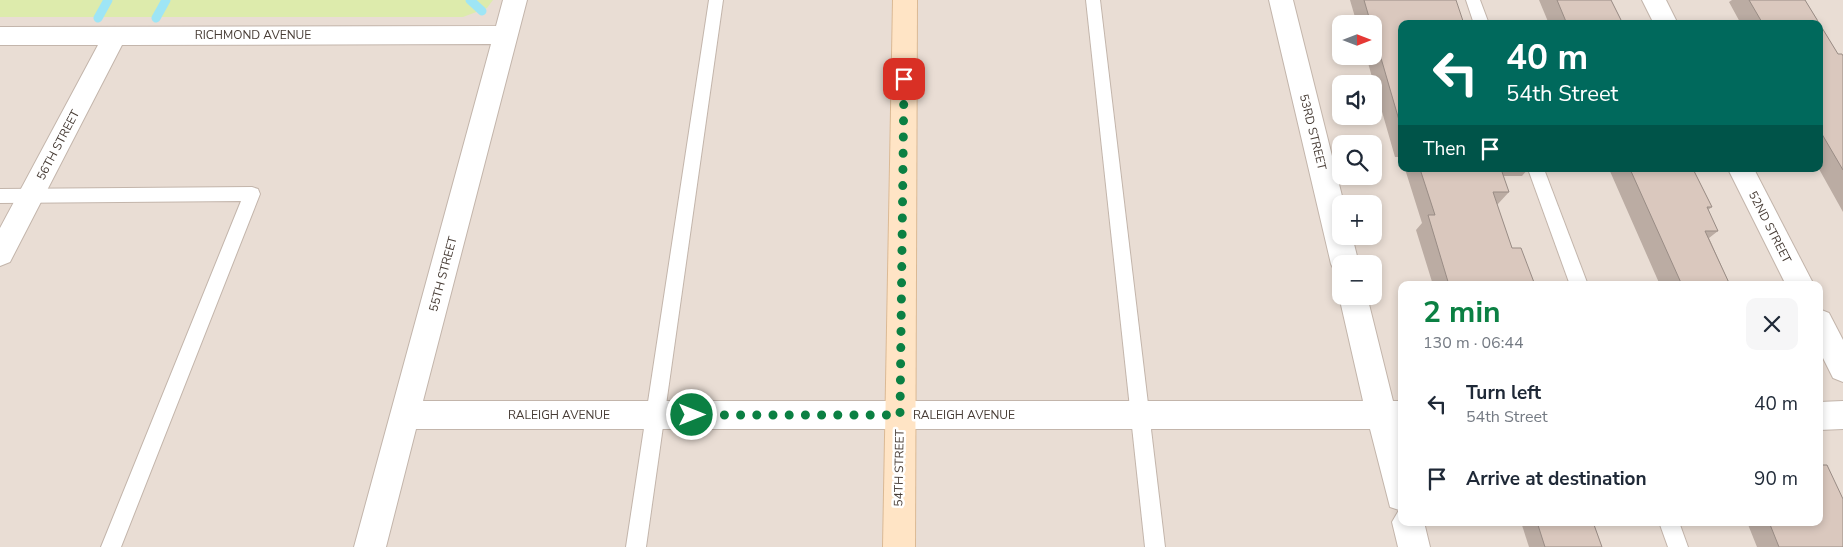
<!DOCTYPE html>
<html lang="en">
<head>
<meta charset="utf-8">
<style>
  :root { --surface:#fff; --page:#f6f6f7; --text:#1f2937; --muted:#747a83; --accent:#0b8043 }
  body { margin:0; font-family:"Nunito Sans",sans-serif; background:var(--page); color:var(--text); height:100vh; display:flex; flex-direction:column; font-size:19px; white-space:nowrap }
  * { box-sizing:border-box; margin:0 }
  p { font-size:16px; color:var(--muted) }
  .icon { flex:none; width:28px; height:28px; fill:none; stroke:currentColor; stroke-width:2; stroke-linecap:round; stroke-linejoin:round }
  .map { position:relative; flex:1; overflow:hidden }
  .drawer { position:absolute; left:1398px; top:281px; width:425px; height:245px; display:flex; flex-direction:column; background:var(--surface); border-radius:10px; box-shadow:0 2px 8px #0003 }
  .drawer>* { flex:none }
  .banner { position:absolute; left:1398px; top:20px; width:425px; height:152px; border-radius:10px; box-shadow:0 2px 8px #0003; background:#00695c; color:#fff; overflow:hidden }
  .needle { width:32px; rotate:90deg }
  .fabs { position:absolute; left:1332px; top:15px; display:grid; gap:10px }
  .fabs a { display:grid; place-items:center; width:50px; height:50px; border-radius:10px; background:var(--surface); box-shadow:0 2px 8px #0003; font-size:25px }
  .pin { position:absolute; display:grid; place-items:center; width:42px; height:42px; color:#fff; margin:-21px; border-radius:10px; box-shadow:0 2px 8px #0006 }
  .me { position:absolute; width:55px; margin:-28px; rotate:90deg; stroke-linejoin:round; filter:drop-shadow(0 0 4px #0008) }
  .turn { display:flex; align-items:center; gap:18px; height:105px; padding:0 25px; font-size:22px }
  .turn .icon { width:65px; height:65px; stroke-width:2.5 }
  .turn b { display:block; font-size:35px; line-height:42px }
  .then { display:flex; align-items:center; height:48px; padding:0 25px; background:#0003; gap:10px; font-size:19px }
  .round { display:grid; place-items:center; flex:none; width:52px; height:52px; border-radius:10px; background:var(--page) }
  .overview { display:flex; align-items:center; justify-content:space-between; height:85px; padding:0 25px }
  h1 { font-size:30px; font-weight:700; line-height:38px; color:var(--accent) }
  ul { padding:0; list-style:none }
  li { display:flex; align-items:center; gap:15px; height:75px; padding:0 25px }
  li div { flex:1 }
  li b { display:block; font-size:19px }
  li em { font-style:normal }
  .map>svg:first-child { display:block }
  .residential { fill:#e9ddd4; fill-rule:evenodd }
  .green { fill:#ddebac }
  .lines { fill:none; stroke-linecap:round; stroke-linejoin:round }
  .stream { stroke:#9ee5f5; stroke-width:9 }
  .lane-casing { stroke:#c3b5ab; stroke-width:2 }
  .street-casing { stroke:#c3b5ab; stroke-width:2 }
  .secondary-casing { stroke:#dbb994; stroke-width:2 }
  .lane { fill:#fff; fill-rule:evenodd }
  .street { fill:#fff; fill-rule:evenodd }
  .secondary { fill:#ffe4c5; fill-rule:evenodd }
  .wall { fill:#bbaca3 }
  .building { fill:#dac8be; stroke:#998c85 }
  .route { stroke:#0b8043; stroke-width:9; stroke-dasharray:0 16.2 }
  .labels { text-anchor:middle; stroke-width:5; stroke-linejoin:round; paint-order:stroke }
  .street-label { font-size:12px; fill:#473c35; stroke:#fff }
</style>
</head>
<body>
<div class="map">
<svg width="1843" height="547" viewBox="0 0 1843 547">
  <rect width="100%" height="100%" fill="#f4ede6"/>
  <path class="residential" d="M0 0H1843V547H0ZM1341 24H1374V56H1341ZM1401 24H1819V169H1401ZM1341 84H1374V116H1341ZM1341 144H1374V176H1341ZM1341 204H1374V236H1341ZM1341 264H1374V296H1341ZM1401 285H1819V522H1401Z"/>
  <path class="green" d="M0 0H493L487 8 463 17H0Z"/>
  <g class="lines">
    <g class="stream">
      <path d="M470 0 482 11"/>
      <path d="M98 18 108 0"/>
      <path d="M156 18 166 0"/>
    </g>
    <g class="lane-casing">
      <g id="lane">
        <path d="M709 0H723L646 547H626Z"/>
        <path d="M1086 0H1100L1165 547H1145Z"/>
        <path d="M1466 0H1480L1489 24H1474Z"/>
        <path d="M1528 169H1544L1588 285H1570Z"/>
        <path d="M252 187 258 189 260 194 121 547H101L241 201 0 203V189Z"/>
        <path d="M1659 522H1679L1688 547H1668Z"/>
      </g>
    </g>
    <g class="street-casing">
      <g id="street">
        <path d="M503 0H527L423 401H1363L1339 296 1341 291V296H1367L1393 401H1401V522H1424L1430 547H1398L1392 522 1399 510 1390 507 1370 429H416L386 547H354L491 44 122 45 10 262 0 266V228L98 45H0V27L496 26Z"/>
        <path d="M1269 0H1293L1344 204H1341V236H1352L1359 264H1341V274L1335 272 1331 264Z"/>
        <path d="M1642 0H1666L1678 24H1654Z"/>
        <path d="M1728 169H1754L1814 285H1786Z"/>
        <path d="M1819 309 1829 313 1843 340V382L1833 378 1819 350Z"/>
        <path d="M1843 401V429L1819 430V402Z"/>
      </g>
    </g>
    <g class="secondary-casing">
      <path id="secondary" d="M893 0H917L915 547H883Z"/>
    </g>
    <use href="#lane" class="lane"/>
    <use href="#street" class="street"/>
    <use href="#secondary" class="secondary"/>
  </g>
  <g class="wall">
    <path d="M1350 0H1456L1401 24V157H1395L1366 56H1374V24H1357Z"/>
    <path d="M1539 0H1611L1623 24H1549Z"/>
    <path d="M1732 0H1805L1838 54 1843 56V212L1819 169V24H1741L1729 2Z"/>
    <path d="M1405 169H1528L1522 176H1503L1509 192 1497 205 1512 248 1535 285H1433L1416 230 1422 223Z"/>
    <path d="M1609 169H1693L1712 207 1708 210 1718 231 1709 238 1730 285H1660Z"/>
    <path d="M1521 522H1593L1602 547H1529Z"/>
    <path d="M1747 522H1819L1843 547H1757Z"/>
  </g>
  <g class="building">
    <path d="M1364 0H1456L1464 24H1401V127L1374 34V24H1371Z"/>
    <path d="M1557 0H1611L1623 24H1567Z"/>
    <path d="M1749 0H1805L1838 54H1842L1843 56V170L1819 129V24H1763Z"/>
    <path d="M1420 169H1501L1509 192H1493L1512 248H1521L1535 285H1449L1428 215H1435Z"/>
    <path d="M1630 169H1693L1712 207H1707L1718 231H1705L1730 285H1682Z"/>
    <path d="M1819 465H1827L1843 499V547H1779L1769 522H1819Z"/>
    <path d="M1537 522H1593L1602 547H1545Z"/>
  </g>
  <g class="lines">
    <path class="route" d="M692 415H900L904 79"/>
  </g>
  <g class="labels">
    <g class="street-label">
      <text x="253" y="39">RICHMOND AVENUE</text>
      <text transform="translate(1313 132) rotate(76)" y="4">53RD STREET</text>
      <text transform="translate(58 145) rotate(-62)" y="4">56TH STREET</text>
      <text transform="translate(1770 227) rotate(63)" y="4">52ND STREET</text>
      <text transform="translate(443 274) rotate(-75)" y="4">55TH STREET</text>
      <text x="559" y="419">RALEIGH AVENUE</text>
      <text x="964" y="419">RALEIGH AVENUE</text>
      <text transform="translate(899 468) rotate(-89)" y="4">54TH STREET</text>
    </g>
  </g>
</svg>
<div class="fabs">
<a><svg class="needle" viewBox="-14 -14 28 28"><path d="M0-13l5 13h-10z" fill="#e53935"/><path d="M0 13l5-13h-10z" fill="#747a83"/></svg></a>
<a><svg class="icon" aria-label="sound" viewBox="0 0 24 24"><path d="M4 9h4l5-4v14l-5-4H4zM17 9q2 3 0 6"/></svg></a>
<a><svg class="icon" aria-label="search" viewBox="0 0 24 24"><circle cx="10" cy="10" r="6"/><path d="M15 15l6 6"/></svg></a>
<a>+</a>
<a>−</a>
</div>
<div class="pin" style="left:904px;top:79px;background:#d93025"><svg class="icon" aria-label="arrive" viewBox="0 0 24 24"><path d="M6 21V4h12l-3 4 3 4H6"/></svg></div>
<svg class="me" style="left:692px;top:415px" viewBox="-20 -20 40 40"><circle r="17" fill="#0b8043" stroke="#fff" stroke-width="3"/><path d="M0-11L8 9 0 5-8 9z" fill="#fff"/></svg>
<div class="banner">
<div class="turn"><svg class="icon" aria-label="left" viewBox="0 0 24 24"><path d="M17 20v-9H6M10 6l-5 5 5 5"/></svg><div><b>40 m</b>54th Street</div></div>
<div class="then">Then<svg class="icon" aria-label="arrive" viewBox="0 0 24 24"><path d="M6 21V4h12l-3 4 3 4H6"/></svg></div>
</div>
<section class="drawer">
<div class="overview"><div><h1>2 min</h1><p>130 m · 06:44</p></div><a class="round"><svg class="icon" aria-label="close" viewBox="0 0 24 24"><path d="M6 6l12 12M18 6L6 18"/></svg></a></div>
<ul>
<li><svg class="icon" aria-label="left" viewBox="0 0 24 24"><path d="M17 20v-9H6M10 6l-5 5 5 5"/></svg><div><b>Turn left</b><p>54th Street</p></div><em>40 m</em></li>
<li><svg class="icon" aria-label="arrive" viewBox="0 0 24 24"><path d="M6 21V4h12l-3 4 3 4H6"/></svg><div><b>Arrive at destination</b></div><em>90 m</em></li>
</ul>
</section>
</div>
</body>
</html>
